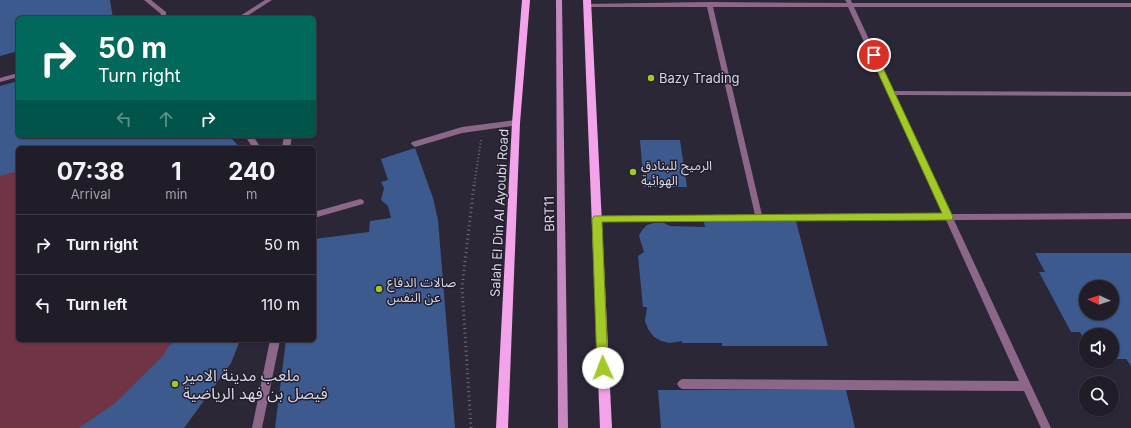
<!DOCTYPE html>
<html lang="en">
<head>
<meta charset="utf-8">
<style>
  :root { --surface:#201d29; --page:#2d2a35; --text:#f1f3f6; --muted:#a2a2a8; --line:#3d3b46 }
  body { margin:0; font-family:Inter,"Noto Sans Arabic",sans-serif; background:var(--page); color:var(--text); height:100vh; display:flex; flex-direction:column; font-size:15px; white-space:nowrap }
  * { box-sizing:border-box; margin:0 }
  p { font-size:13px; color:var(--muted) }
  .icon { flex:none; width:22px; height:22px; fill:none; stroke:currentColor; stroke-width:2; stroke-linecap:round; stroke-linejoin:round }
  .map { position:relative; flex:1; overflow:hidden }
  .drawer { position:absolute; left:16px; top:146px; width:300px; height:196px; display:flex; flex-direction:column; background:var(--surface); border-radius:6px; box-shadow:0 1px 3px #0004,0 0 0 1px var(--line) }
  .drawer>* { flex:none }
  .hud { position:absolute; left:16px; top:16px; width:300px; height:122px; border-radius:6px; box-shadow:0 1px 3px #0004,0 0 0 1px var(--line); background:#00695c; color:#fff; overflow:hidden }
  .needle { width:26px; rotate:273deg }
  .controls { position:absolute; left:1079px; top:280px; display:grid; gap:8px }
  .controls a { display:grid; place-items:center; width:40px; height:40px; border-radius:50%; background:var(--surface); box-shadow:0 1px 3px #0004,0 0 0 1px var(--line); font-size:20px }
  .pin { position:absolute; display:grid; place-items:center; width:34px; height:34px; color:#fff; margin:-17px; border:2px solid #fff; border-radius:50%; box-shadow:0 1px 4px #0007 }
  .me { position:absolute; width:44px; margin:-22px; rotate:358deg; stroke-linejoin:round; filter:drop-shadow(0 0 3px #0008) }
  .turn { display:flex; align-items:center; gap:14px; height:84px; padding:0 16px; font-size:18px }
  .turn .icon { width:52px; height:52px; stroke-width:2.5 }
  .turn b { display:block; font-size:28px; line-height:34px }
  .lanes { display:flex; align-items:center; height:38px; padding:0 16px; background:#0003; justify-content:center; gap:20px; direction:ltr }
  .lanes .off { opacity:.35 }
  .eta { display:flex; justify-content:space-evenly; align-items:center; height:68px; text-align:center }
  .eta b { font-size:24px; font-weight:700; line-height:28px }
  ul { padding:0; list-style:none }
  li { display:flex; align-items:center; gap:12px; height:60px; padding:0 16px; border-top:1px solid var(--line) }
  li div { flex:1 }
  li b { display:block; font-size:15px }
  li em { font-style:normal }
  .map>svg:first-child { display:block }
  .green { fill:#713444 }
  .building { fill:#3c5a8e; fill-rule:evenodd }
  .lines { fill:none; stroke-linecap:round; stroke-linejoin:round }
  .path-far1 { stroke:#706d7b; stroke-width:2; stroke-dasharray:1 2.5; stroke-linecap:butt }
  .path { stroke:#706d7b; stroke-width:3; stroke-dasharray:1 3.5; stroke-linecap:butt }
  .lane { fill:#8d6789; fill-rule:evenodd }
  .street { fill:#8d6789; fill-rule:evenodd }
  .secondary { fill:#c689c0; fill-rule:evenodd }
  .primary { fill:#f2a3ea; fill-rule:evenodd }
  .route { fill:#a3c926; stroke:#6a8319 }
  .poi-dot { fill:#a3c926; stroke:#211d2d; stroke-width:1.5 }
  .labels { text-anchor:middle; stroke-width:3; stroke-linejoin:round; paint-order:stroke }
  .poi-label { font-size:13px; fill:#d9d7e2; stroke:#211d2d; text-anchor:start }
  .street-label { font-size:13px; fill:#d9d7e2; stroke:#211d2d }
  .near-poi-label { font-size:16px; fill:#d9d7e2; stroke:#211d2d; text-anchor:start }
</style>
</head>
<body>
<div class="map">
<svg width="1131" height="428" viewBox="0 0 1131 428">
  <rect width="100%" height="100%" fill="#2b2737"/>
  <path class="green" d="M0 86 18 136H227L231 138 240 148H18V340H240L231 363 184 428H0Z"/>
  <g class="building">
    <path d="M0 0H110L113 18H18V51L0 56Z"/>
    <path d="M18 81V136H227L231 138 240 148H18V171L0 176V86Z"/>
    <path d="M640 140H680L687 187H644Z"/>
    <path d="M415 148 433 198 438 220 455 428H275L286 340H314V239L369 232 370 221 391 218 388 206 381 200 384 188 381 182 388 180 381 159Z"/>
    <path d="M796 221 828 346H722V343H682V341L670 343 661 341 654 337 648 329 645 321 647 307H643L638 256 644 252 639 236 642 230 647 225 654 223H664L670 226 705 227 704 222Z"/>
    <path d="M1035 253H1131V366L1126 359H1112V335H1086V343L1080 332H1071L1039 272H1045ZM1086 287H1112V313H1086Z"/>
    <path d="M173 340H240L231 363 184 428H79L114 404 162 357Z"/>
    <path d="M658 390H846L855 428H661Z"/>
  </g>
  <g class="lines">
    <path class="path-far1" d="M474 186 481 140"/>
    <path class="path" d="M471 428 462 287 474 185"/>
    <g class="lane">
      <path d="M144 0H151L166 12V18H160L161 14Z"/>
      <path d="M265 0H272L244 18H237Z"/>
      <path d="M18 73V77L0 82V78Z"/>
      <path d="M516 120 519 121 520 123 519 125 462 133 415 147 411 144 412 142 462 127Z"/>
      <path d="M245 136H253L261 148H253Z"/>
      <path d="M284 136H292L290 148H282Z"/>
      <path d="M360 199 363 200 364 202 363 204 314 218V212Z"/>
      <path d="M270 340H280L262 428H252Z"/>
    </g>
    <path class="street" d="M845 0H851L852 3H1131V7H854L893 91 1131 92V96L896 95 951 214 1131 213V219L954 220 1051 428H1041L1024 391 682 389 679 387 677 384 679 381 682 379 1019 381 946 220 597 222 594 221 593 219 594 217 597 216 755 215 707 7H587L584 5 585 4 709 2 847 3ZM713 7H848L943 214 762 215Z"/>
    <path class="secondary" d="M556 0H562L568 428H558Z"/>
    <g class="primary">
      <path d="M522 0H530L520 123 508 428H496L512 123Z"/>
      <path d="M583 0H591L612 428H600Z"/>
    </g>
  </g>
  <path class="route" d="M874 53 877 55 953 217 952 220 602 222 608 368 607 372 603 373 599 372 597 368 592 219 594 216 942 213 870 55Z"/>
  <g class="poi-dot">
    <circle cx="651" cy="78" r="4"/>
    <circle cx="633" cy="172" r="4"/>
    <circle cx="379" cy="289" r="4"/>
    <circle cx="175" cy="384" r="4"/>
  </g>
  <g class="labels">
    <g class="poi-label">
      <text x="659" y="83">Bazy Trading</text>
      <text x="641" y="170">الرميح للبنادق<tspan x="641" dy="15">الهوائية</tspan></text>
      <text x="387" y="287">صالات الدفاع<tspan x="387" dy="15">عن النفس</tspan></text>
    </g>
    <g class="street-label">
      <text transform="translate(499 213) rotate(-87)" y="5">Salah El Din Al Ayoubi Road</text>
      <text transform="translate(549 214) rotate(-91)" y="5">BRT11</text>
    </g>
    <g class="near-poi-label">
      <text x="183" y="381">ملعب مدينة الامير<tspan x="183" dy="18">فيصل بن فهد الرياضية</tspan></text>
    </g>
  </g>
</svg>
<div class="controls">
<a><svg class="needle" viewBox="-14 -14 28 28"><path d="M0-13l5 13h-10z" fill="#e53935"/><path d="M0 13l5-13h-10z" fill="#a2a2a8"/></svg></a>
<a><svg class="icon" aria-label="sound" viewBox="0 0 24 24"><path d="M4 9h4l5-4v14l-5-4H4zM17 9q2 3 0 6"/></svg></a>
<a><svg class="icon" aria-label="search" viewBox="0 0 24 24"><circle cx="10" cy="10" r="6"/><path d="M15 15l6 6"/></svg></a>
</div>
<div class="pin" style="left:874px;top:55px;background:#d93025"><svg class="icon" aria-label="arrive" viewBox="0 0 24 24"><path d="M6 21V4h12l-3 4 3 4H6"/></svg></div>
<svg class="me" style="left:603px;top:368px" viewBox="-20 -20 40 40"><circle r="19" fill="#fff"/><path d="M0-13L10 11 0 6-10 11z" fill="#a3c926"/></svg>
<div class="hud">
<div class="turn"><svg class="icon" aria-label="right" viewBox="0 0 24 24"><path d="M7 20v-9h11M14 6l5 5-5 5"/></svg><div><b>50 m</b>Turn right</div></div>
<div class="lanes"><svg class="icon off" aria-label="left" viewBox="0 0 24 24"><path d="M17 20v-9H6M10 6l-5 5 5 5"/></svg><svg class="icon off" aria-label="ahead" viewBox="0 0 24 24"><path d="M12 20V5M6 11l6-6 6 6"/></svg><svg class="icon" aria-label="right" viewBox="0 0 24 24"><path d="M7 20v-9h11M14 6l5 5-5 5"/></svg></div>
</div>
<section class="drawer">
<div class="eta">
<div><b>07:38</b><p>Arrival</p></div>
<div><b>1</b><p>min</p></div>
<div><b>240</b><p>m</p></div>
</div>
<ul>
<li><svg class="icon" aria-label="right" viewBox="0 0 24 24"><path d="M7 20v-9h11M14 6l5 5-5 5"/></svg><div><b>Turn right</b></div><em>50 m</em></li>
<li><svg class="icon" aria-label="left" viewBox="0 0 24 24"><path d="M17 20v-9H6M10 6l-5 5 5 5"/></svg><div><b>Turn left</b></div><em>110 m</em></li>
</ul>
</section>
</div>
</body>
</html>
